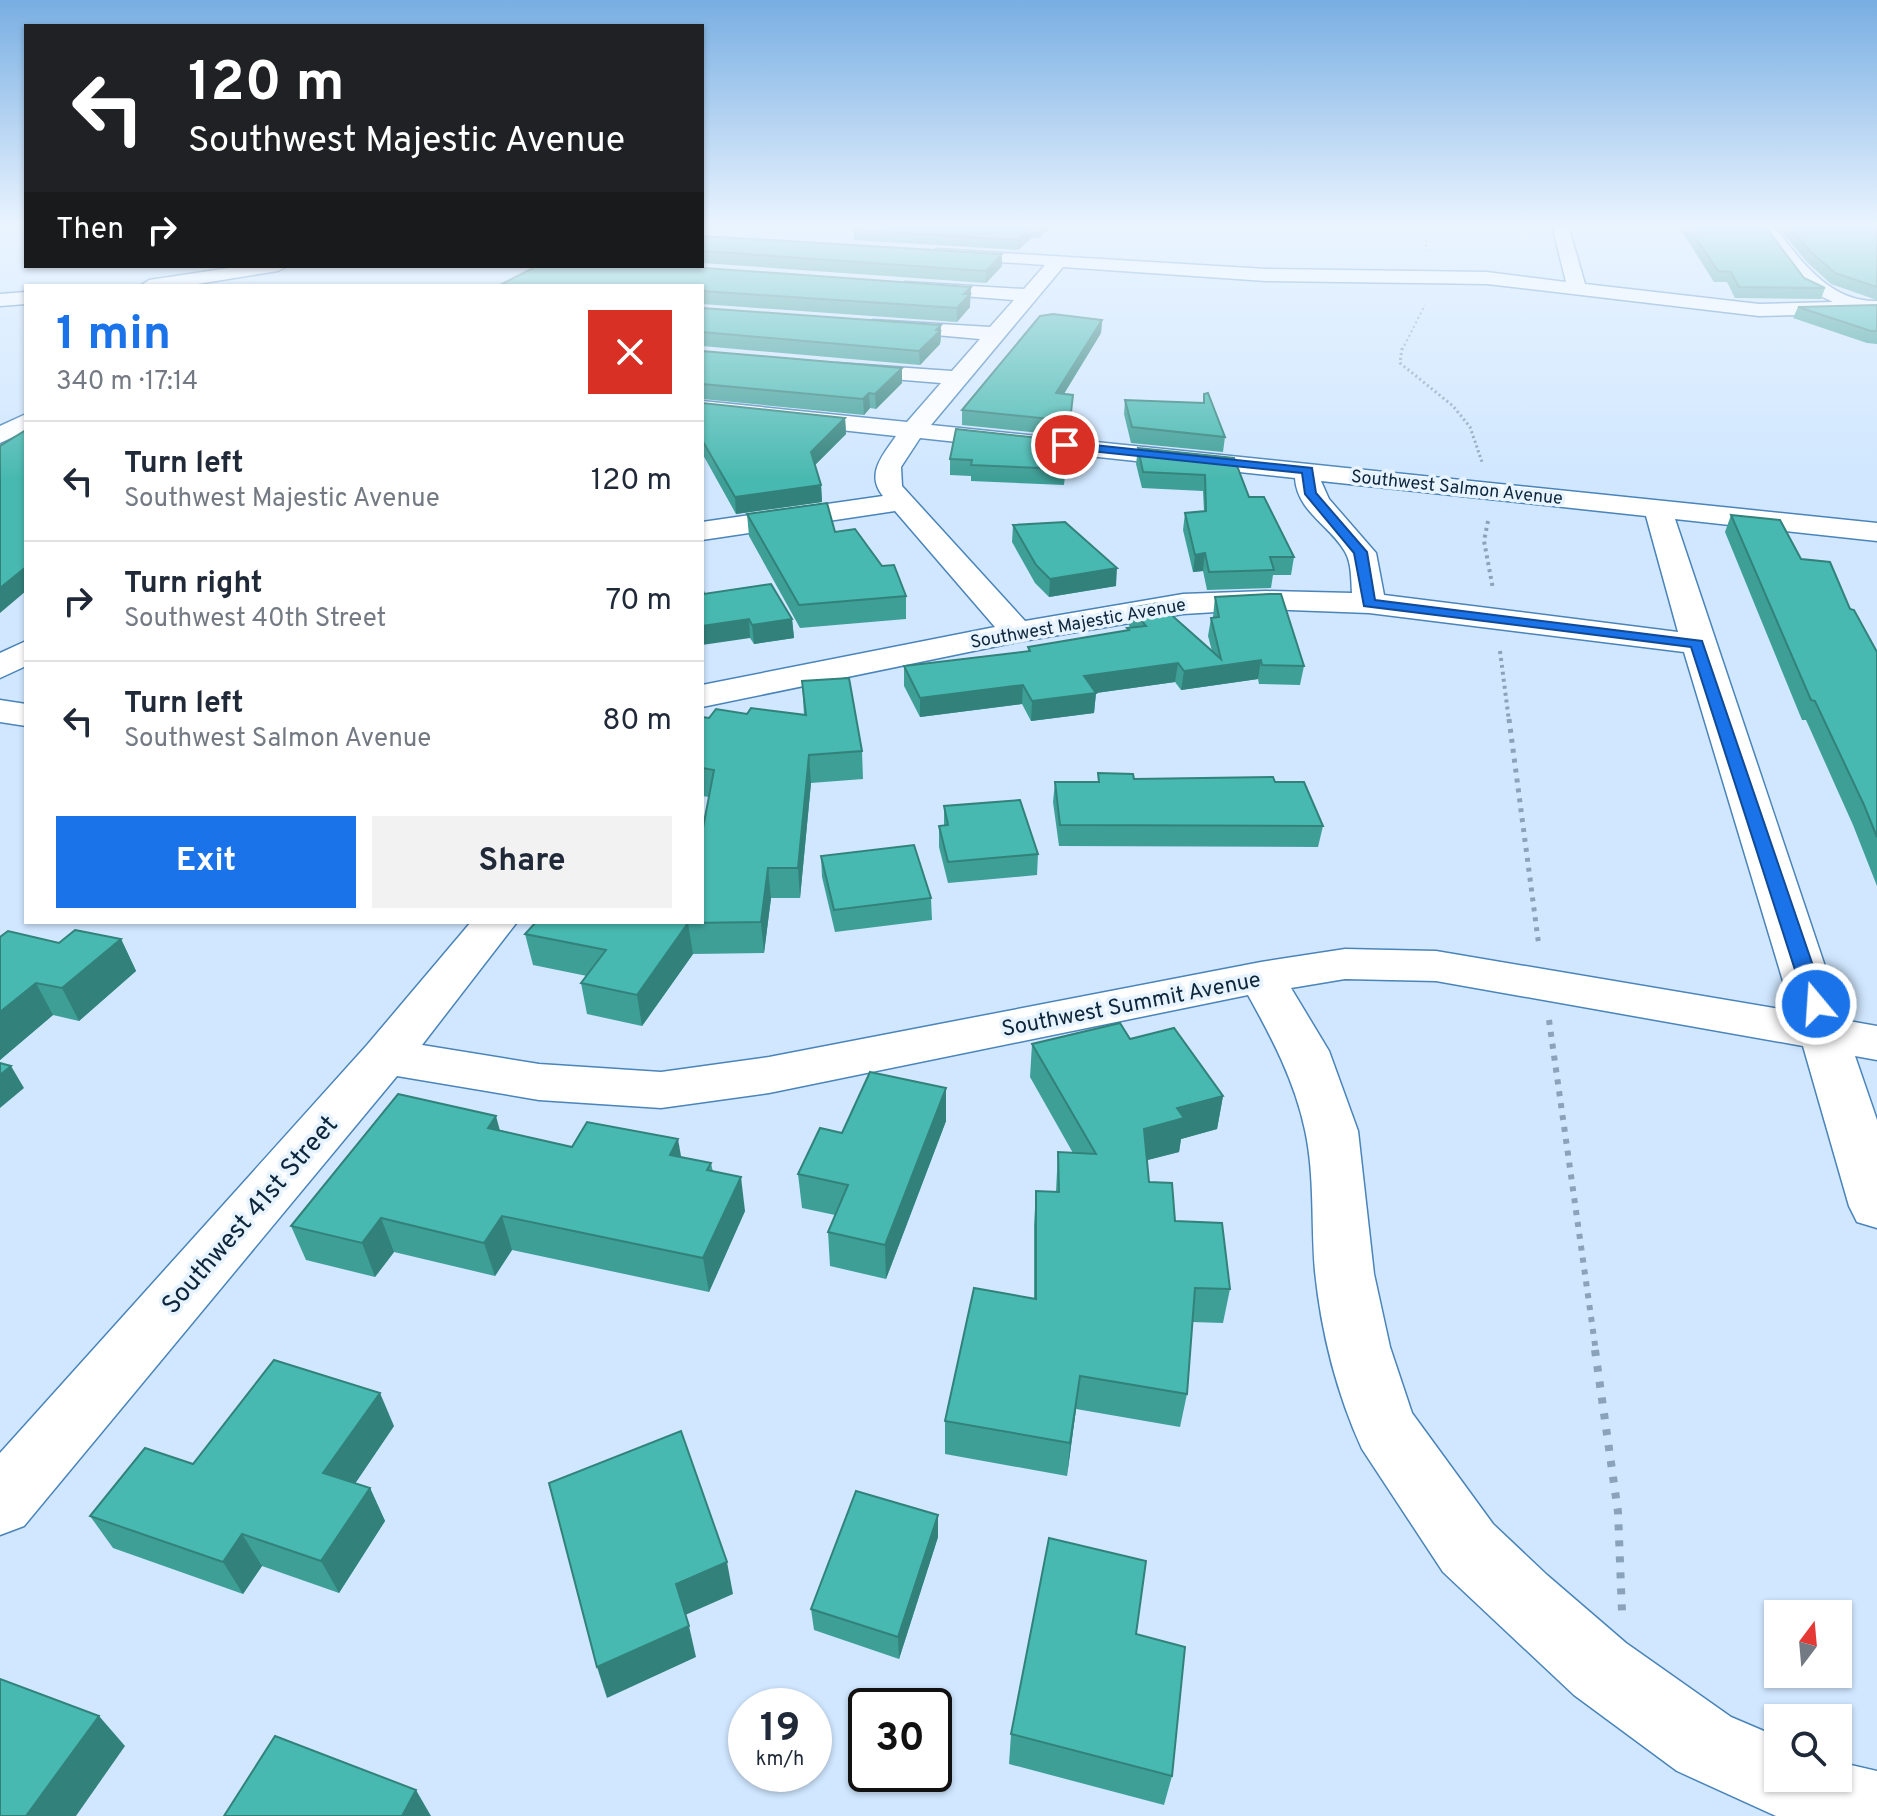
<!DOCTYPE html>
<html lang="en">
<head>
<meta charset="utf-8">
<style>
  :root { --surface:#fff; --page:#f2f2f3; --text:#1f2937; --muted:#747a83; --line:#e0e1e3; --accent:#1a73e8 }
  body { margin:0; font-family:Overpass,sans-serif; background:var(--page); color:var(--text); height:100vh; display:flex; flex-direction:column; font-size:30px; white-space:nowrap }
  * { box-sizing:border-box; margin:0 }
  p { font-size:26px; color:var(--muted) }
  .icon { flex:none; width:44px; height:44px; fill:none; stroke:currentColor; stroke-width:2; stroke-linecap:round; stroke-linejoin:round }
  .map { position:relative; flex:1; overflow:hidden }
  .side { position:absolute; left:24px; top:284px; width:680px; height:640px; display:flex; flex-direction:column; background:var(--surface); border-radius:0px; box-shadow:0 2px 6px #0004 }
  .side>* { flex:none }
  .hud { position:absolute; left:24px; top:24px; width:680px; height:244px; border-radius:0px; box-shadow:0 2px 6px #0004; background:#202124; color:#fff; overflow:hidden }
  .needle { width:52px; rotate:16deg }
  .tools { position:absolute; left:1764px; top:1600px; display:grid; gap:16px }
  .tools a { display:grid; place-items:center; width:88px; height:88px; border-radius:0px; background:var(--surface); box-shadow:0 2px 6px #0004; font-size:40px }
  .speed { position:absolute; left:728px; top:1688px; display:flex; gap:16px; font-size:40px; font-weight:700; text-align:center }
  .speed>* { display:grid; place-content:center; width:104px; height:104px; border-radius:50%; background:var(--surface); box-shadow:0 2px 6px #0004; line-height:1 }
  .speed small { font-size:20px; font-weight:400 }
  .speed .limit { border:4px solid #111; border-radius:12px; background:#fff; color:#111 }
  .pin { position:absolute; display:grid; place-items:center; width:68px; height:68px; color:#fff; margin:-34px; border:4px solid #fff; border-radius:50%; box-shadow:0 2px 8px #0007 }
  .me { position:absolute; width:88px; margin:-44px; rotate:342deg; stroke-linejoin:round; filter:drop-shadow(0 0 6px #0008) }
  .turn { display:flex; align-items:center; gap:28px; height:168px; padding:0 32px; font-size:36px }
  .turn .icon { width:104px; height:104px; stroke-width:2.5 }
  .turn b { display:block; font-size:56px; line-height:68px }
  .then { display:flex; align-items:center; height:76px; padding:0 32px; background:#0003; gap:16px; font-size:30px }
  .round { display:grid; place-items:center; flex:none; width:84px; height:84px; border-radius:0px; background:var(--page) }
  .head { display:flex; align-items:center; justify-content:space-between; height:136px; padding:0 32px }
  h1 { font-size:48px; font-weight:700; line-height:60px; color:var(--accent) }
  .primary-button { display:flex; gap:16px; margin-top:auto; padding:16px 32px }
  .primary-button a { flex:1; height:92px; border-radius:0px; background:var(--accent); color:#fff; font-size:32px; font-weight:700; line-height:92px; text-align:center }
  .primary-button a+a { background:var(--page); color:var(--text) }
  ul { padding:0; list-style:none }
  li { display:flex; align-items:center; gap:24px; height:120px; padding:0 32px; border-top:2px solid var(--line) }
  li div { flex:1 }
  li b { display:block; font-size:30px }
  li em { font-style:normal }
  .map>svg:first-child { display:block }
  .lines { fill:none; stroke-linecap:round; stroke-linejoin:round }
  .minor-casing { stroke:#4a84b9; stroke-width:3 }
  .major-casing { stroke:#4a84b9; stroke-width:3 }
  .path-far5 { stroke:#8ba3ba; stroke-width:2; stroke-dasharray:2 3; stroke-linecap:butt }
  .path-far4 { stroke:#8ba3ba; stroke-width:3; stroke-dasharray:2 3; stroke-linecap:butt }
  .path-far3 { stroke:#8ba3ba; stroke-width:4; stroke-dasharray:3 4; stroke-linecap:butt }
  .path-far2 { stroke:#8ba3ba; stroke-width:5; stroke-dasharray:4 6; stroke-linecap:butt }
  .path-far1 { stroke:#8ba3ba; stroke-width:6; stroke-dasharray:5 7; stroke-linecap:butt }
  .path { stroke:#8ba3ba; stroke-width:8; stroke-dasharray:6 10; stroke-linecap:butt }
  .minor { fill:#fff; fill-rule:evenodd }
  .major { fill:#fff; fill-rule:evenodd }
  .wall { fill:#3e9f97 }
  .shaded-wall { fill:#32827b }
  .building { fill:#48b9b0; stroke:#32827b; stroke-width:2 }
  .route { fill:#1a73e8; stroke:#114b97; stroke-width:2 }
  .labels { text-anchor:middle; stroke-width:7; stroke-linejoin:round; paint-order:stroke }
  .far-street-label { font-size:18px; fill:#0d263b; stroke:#e7f3ff }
  .street-label { font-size:22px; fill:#0d263b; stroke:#e7f3ff }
  .near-street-label { font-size:26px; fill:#0d263b; stroke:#e7f3ff }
</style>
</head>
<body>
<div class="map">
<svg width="1877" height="1816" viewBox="0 0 1877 1816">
  <rect width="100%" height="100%" fill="#d0e7ff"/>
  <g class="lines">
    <g class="minor-casing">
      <g id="minor">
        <path d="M1552 225H1568L1585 284 1759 304 1833 302 1802 287 1756 225H1773C1800 259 1828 302 1877 301V313L1759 316 1487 284 1266 281 1063 267 931 425 1877 523V541L1675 519 1843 1020 1877 1026V1060L1855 1056 1877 1120V1228L1857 1222 1849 1206 1803 1046 1436 981 1345 979 1291 988 1329 1051 1358 1131 1374 1274 1390 1347 1412 1413 1493 1524 1547 1575 1626 1643 1731 1717 1778 1737V1778H1838V1762L1877 1771V1816H1776L1677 1771 1574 1695 1443 1572 1362 1449C1337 1394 1321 1331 1315 1271 1311 1225 1315 1175 1305 1130 1295 1082 1272 1038 1248 995L769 1093 661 1108 539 1100 397 1076 24 1526 0 1535V1453L367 1045 471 922H517L422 1045 539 1064 661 1072 769 1057 1261 962 1345 949 1436 951 1792 1011 1684 652 1369 613 1266 609 1183 614 1017 642 702 707V685L995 627 895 511 702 540V522L883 496C865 474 883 455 896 436L702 415V401L907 422 941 383 844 375 836 373 833 368 836 363 952 371 980 339 880 330 870 324 873 320 990 327 1014 300 912 292 903 286 905 282 1024 289 1045 265 942 258 933 253 936 249 1266 269 1487 272 1566 282ZM920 438 1295 478C1297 511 1329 525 1344 550 1352 562 1351 579 1352 593L1266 591 1183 594 1025 621 902 486 901 467ZM1321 481 1646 516 1678 632 1384 595 1376 553 1329 499Z"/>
        <path d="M26 414V431L0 443V426Z"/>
        <path d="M26 641V666L0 678V653Z"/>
        <path d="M0 700 26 704V726L0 722Z"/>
      </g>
    </g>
    <g class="major-casing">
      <g id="major">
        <path d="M243 266H287L278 271 185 286H140L149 280Z"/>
        <path d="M26 292V304L0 306V294Z"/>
      </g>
    </g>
    <g class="path-far5">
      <path d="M1426 225V251"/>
      <path d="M1402 350 1425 305"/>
    </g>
    <path class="path-far4" d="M1402 348 1400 363 1453 406 1470 427 1482 462"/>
    <g class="path-far3">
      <path d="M1488 521 1484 541 1493 589"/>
      <path d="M1500 651 1509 721"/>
    </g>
    <path class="path-far2" d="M1509 719 1539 947"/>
    <path class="path-far1" d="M1549 1020 1596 1352"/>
    <path class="path" d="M1595 1350 1618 1512 1622 1612"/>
    <use href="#minor" class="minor"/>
    <use href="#major" class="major"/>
  </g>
  <g class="wall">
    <path d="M1053 225 1039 238H1031L1018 250 854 240V230Z"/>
    <path d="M1678 225H1764L1804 278 1825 288 1821 299 1735 298 1727 282H1714Z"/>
    <path d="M1776 225H1877V300L1831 284 1807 262Z"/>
    <path d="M702 236 1002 266 986 283 702 263Z"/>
    <path d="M702 286 971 287 970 300V307L957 322 702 304Z"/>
    <path d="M1877 305V344L1867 343 1793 318 1798 307Z"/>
    <path d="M702 308 941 325V339L940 344 920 365 702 346Z"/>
    <path d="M1102 320 1101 333 1064 394 1072 410 1069 436 962 425V410Z"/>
    <path d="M702 351 902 368V383L876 409 870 408 864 415 702 399Z"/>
    <path d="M1204 394 1225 437 1223 452 1131 443 1124 414 1125 400 1203 403Z"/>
    <path d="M702 403 845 418 846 434 815 465 821 485 822 502 736 514 702 453Z"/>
    <path d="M1138 448 1234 458 1249 497 1294 557 1291 575H1273L1271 588 1207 590 1203 571 1193 572 1183 530 1185 513 1204 511 1203 491 1142 488 1136 464Z"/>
    <path d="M1067 457 1064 485 971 481V476L950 475V459Z"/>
    <path d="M747 514 835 532 882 566 906 596V619L800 628 749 536Z"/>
    <path d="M1731 515 1801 559 1850 609 1877 652V886L1853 825 1806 720H1802L1725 532Z"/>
    <path d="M1013 525 1116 586 1049 597 1035 583 1012 542Z"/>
    <path d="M704 594 792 619 794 638 754 644 750 638Z"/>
    <path d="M1215 597 1304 666 1300 685 1259 684 1258 679 1181 690 1175 682 1096 693 1094 713 1031 721 1022 704 920 717 904 686V666L1028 651V647L1127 631V628H1131L1129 626 1131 608 1212 651 1208 636 1211 618 1213 617Z"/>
    <path d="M802 681 862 751 863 779 811 783 800 898H771L764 953 693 954 642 1026 587 1014 581 983 587 976 533 965 525 934 702 922 709 797 702 796V717L709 718 747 714 804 715Z"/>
    <path d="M1098 773 1134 779 1275 782 1323 826 1318 847 1059 846 1053 802 1055 782H1098Z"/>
    <path d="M944 806 1038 854 1037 875 948 883 939 847V826L944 825Z"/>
    <path d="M821 856 931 898 932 920 835 932 822 877Z"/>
    <path d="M0 937 59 943 121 939 136 971 79 1021 53 1015 0 1060Z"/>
    <path d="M1130 1039 1223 1096 1217 1129 1181 1139 1179 1152 1147 1160 1149 1182 1175 1221 1230 1289 1223 1323 1192 1322 1187 1394 1180 1427 1076 1409 1067 1476 945 1454V1421L1034 1298V1225L1036 1191H1056L1058 1152 1073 1153 1030 1077 1032 1044Z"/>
    <path d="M946 1088V1121L886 1279 830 1266 828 1232 835 1215 802 1208 798 1174 842 1133Z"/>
    <path d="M500 1130 572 1147 681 1158 711 1163 713 1172 745 1211 709 1292 512 1250 495 1276 394 1252 375 1277 306 1260 291 1226Z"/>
    <path d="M394 1426 355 1483 370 1488 385 1521 339 1593 262 1566 243 1594 113 1548 90 1516 193 1464Z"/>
    <path d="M938 1537 899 1659 814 1630 811 1609Z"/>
    <path d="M1136 1634 1172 1776 1164 1805 1009 1764 1011 1734Z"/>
  </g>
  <g class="shaded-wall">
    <path d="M1043 225H1053L1039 238V229Z"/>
    <path d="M1031 228V238L1018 250V240Z"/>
    <path d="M1002 254V266L986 283V271Z"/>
    <path d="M971 287 970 307 957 322V308L964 294Z"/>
    <path d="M1102 320 1101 333 1055 408 1056 393Z"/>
    <path d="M941 325 940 344 920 365 919 351Z"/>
    <path d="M902 368V383L876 409 875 394Z"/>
    <path d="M869 393 870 408 864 415 863 399Z"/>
    <path d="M845 418 846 434 812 468 811 452Z"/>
    <path d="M821 485 822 502 736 514 735 497Z"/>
    <path d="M1205 553 1203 571 1193 572 1195 555Z"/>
    <path d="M26 567V591L0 613V588Z"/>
    <path d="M1117 568 1116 586 1049 597 1050 579Z"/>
    <path d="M749 619 750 638 702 645V626Z"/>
    <path d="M792 619 794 638 754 644 752 625Z"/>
    <path d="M1261 660 1258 679 1181 690 1184 671Z"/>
    <path d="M1178 663 1175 682 1096 693 1094 713 1031 721 1032 701 1084 676Z"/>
    <path d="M1023 685 1022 704 920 717V698Z"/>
    <path d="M809 755 811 783 800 898 798 868Z"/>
    <path d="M768 868 771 898 764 953 761 922Z"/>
    <path d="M688 923 693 954 642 1026 637 995Z"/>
    <path d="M121 939 136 971 79 1021 62 988Z"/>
    <path d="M36 983 53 1015 0 1060V1012Z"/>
    <path d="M11 1066 24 1088 0 1108V1075Z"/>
    <path d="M946 1088V1121L886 1279 885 1245Z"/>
    <path d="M1223 1096 1217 1129 1181 1139 1179 1152 1140 1162 1144 1129 1177 1108Z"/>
    <path d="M496 1116 505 1149 488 1128Z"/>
    <path d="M678 1139 684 1173 670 1155Z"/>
    <path d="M741 1177 745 1211 709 1292 703 1258Z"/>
    <path d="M502 1216 512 1250 495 1276 484 1243Z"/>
    <path d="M381 1218 394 1252 375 1277 362 1243Z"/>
    <path d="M1080 1376 1076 1409 1067 1476 1070 1443Z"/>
    <path d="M380 1393 394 1426 340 1506 323 1473Z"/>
    <path d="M370 1488 385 1521 339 1593 321 1561Z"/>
    <path d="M938 1515V1537L899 1659 898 1637Z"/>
    <path d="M242 1534 262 1566 243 1594 223 1562Z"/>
    <path d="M727 1562 733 1594 683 1616 676 1584Z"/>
    <path d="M689 1626 696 1657 607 1698 597 1667Z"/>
    <path d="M99 1716 125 1746 76 1816H26Z"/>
    <path d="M416 1790 431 1816H402Z"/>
  </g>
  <g class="building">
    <path d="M861 225H1043L1039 229 1031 228 1018 240 854 230Z"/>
    <path d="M1687 225H1764L1804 278 1825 288 1739 287 1731 272 1718 271Z"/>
    <path d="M1788 225H1877V287L1835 273 1811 252Z"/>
    <path d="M702 236 1002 254 986 271 702 251Z"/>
    <path d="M537 266H676L971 287 964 294H970L957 308 702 291V286H498Z"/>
    <path d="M1877 305V331H1871L1798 307Z"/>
    <path d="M702 308 941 325 936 330 940 331 919 351 702 332Z"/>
    <path d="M1053 314 1102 320 1056 393 1073 395 1070 421 962 410 1040 316Z"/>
    <path d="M702 351 902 368 875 394 869 393 863 399 702 384Z"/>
    <path d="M1208 393 1225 437 1132 427 1125 400 1204 403V394Z"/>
    <path d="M702 403 845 418 811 452 821 485 735 497 702 440Z"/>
    <path d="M956 429 1068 441 1065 469 971 465 972 460 950 459Z"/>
    <path d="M26 430V567L0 588V446Z"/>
    <path d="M1138 448 1234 458 1249 497H1264L1294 557H1270L1274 570 1209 572 1205 553 1195 555 1185 513 1206 511 1205 475 1143 472Z"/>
    <path d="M827 503 835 532 855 529 882 566 894 565 906 596 799 605 747 514Z"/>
    <path d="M1731 515 1780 520 1801 559 1830 562 1850 609 1854 610 1877 652V837L1864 805 1815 701 1811 700Z"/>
    <path d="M1065 522 1117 568 1050 579 1036 565 1013 525Z"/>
    <path d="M771 584 792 619 752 625 749 619 702 626V587L704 594Z"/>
    <path d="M1269 594H1281L1304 666 1262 665 1261 660 1184 671 1178 663 1084 676 1096 693 1032 701 1023 685 920 698 904 666 1030 651 1028 647 1129 630 1127 628 1146 626 1131 608 1158 603 1221 659 1211 618 1219 617 1215 597Z"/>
    <path d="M849 678 862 751 809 755 798 868H768L761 922 688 923 637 995 581 983 606 950 525 934 536 922H702V833L714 770 702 768V717L709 718 716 709 747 714 751 708 806 715 802 681Z"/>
    <path d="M1098 773 1133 774 1134 779 1273 777 1275 782H1304L1323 826 1060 825 1055 782H1099Z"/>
    <path d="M1020 800 1038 854 948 862 939 826 948 825 944 806Z"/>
    <path d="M914 845 931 898 834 910 821 856Z"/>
    <path d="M75 930 121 939 62 988 36 983 0 1012V937L8 931 59 943Z"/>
    <path d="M1120 1023 1130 1039 1174 1028 1223 1096 1177 1108 1184 1118 1144 1129 1149 1182 1172 1183 1175 1221 1222 1223 1230 1289 1195 1288 1187 1394 1080 1376 1070 1443 945 1421 974 1288 1036 1299V1191L1059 1192 1058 1152 1096 1154 1032 1044Z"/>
    <path d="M0 1063 11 1066 0 1075Z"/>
    <path d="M870 1072 946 1088 885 1245 828 1232 848 1185 798 1174 820 1128 842 1133Z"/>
    <path d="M398 1094 496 1116 488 1128 572 1147 587 1122 678 1139 670 1155 711 1163 707 1170 741 1177 703 1258 502 1216 484 1243 381 1218 362 1243 291 1226Z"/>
    <path d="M274 1360 380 1393 323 1473 370 1488 321 1561 242 1534 223 1562 90 1516 145 1448 193 1464Z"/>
    <path d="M681 1431 727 1562 676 1584 689 1626 597 1667 549 1483Z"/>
    <path d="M856 1491 938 1515 898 1637 811 1609Z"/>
    <path d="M1049 1538 1146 1561 1136 1634 1185 1647 1172 1776 1011 1734Z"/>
    <path d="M0 1679 99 1716 26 1816H0Z"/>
    <path d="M275 1736 416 1790 402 1816H224Z"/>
  </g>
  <linearGradient id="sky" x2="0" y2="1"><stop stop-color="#78aee2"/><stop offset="0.47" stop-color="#eaf4ff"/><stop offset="1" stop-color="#eaf4ff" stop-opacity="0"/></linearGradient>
  <rect width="1877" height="479" fill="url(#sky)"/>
  <path class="route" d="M1065 442 1312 468 1316 493 1367 552 1375 600 1702 641 1826 1004 1823 1009H1809L1806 1004 1691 647 1364 606 1354 553 1305 494 1302 473 1061 448Z"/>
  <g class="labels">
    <g class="far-street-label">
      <text transform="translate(1457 487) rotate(6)" y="6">Southwest Salmon Avenue</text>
      <text transform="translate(1078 623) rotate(-10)" y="6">Southwest Majestic Avenue</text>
    </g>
    <g class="street-label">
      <text transform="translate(1131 1003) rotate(-11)" y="8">Southwest Summit Avenue</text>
    </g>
    <g class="near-street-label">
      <text transform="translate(249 1214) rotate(-49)" y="9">Southwest 41st Street</text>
    </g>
  </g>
</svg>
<div class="tools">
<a><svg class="needle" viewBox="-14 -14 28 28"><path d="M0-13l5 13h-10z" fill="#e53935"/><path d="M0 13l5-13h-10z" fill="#747a83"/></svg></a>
<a><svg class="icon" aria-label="search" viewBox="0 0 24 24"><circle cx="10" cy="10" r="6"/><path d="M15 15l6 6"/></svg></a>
</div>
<div class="speed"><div>19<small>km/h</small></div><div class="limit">30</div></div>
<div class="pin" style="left:1065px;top:445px;background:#d93025"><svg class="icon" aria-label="arrive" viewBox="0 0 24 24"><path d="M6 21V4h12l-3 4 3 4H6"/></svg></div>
<svg class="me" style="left:1816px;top:1004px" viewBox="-20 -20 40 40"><circle r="17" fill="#1a73e8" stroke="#fff" stroke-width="3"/><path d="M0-11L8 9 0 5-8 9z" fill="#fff"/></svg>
<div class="hud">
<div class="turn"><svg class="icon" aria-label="left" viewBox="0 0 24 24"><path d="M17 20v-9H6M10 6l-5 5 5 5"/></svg><div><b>120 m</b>Southwest Majestic Avenue</div></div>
<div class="then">Then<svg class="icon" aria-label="right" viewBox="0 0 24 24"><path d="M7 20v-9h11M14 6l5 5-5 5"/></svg></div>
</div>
<section class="side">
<div class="head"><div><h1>1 min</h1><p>340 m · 17:14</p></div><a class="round" style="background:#d93025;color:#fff"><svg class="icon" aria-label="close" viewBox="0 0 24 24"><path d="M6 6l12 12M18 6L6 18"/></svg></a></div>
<ul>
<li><svg class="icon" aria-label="left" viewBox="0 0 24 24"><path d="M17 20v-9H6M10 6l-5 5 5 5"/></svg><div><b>Turn left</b><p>Southwest Majestic Avenue</p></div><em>120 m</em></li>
<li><svg class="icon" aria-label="right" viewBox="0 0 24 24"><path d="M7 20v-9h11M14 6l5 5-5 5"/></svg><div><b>Turn right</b><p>Southwest 40th Street</p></div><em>70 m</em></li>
<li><svg class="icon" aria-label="left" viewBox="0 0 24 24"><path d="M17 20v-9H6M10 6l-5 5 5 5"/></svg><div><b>Turn left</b><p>Southwest Salmon Avenue</p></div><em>80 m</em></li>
</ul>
<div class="primary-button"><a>Exit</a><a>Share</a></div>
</section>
</div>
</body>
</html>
